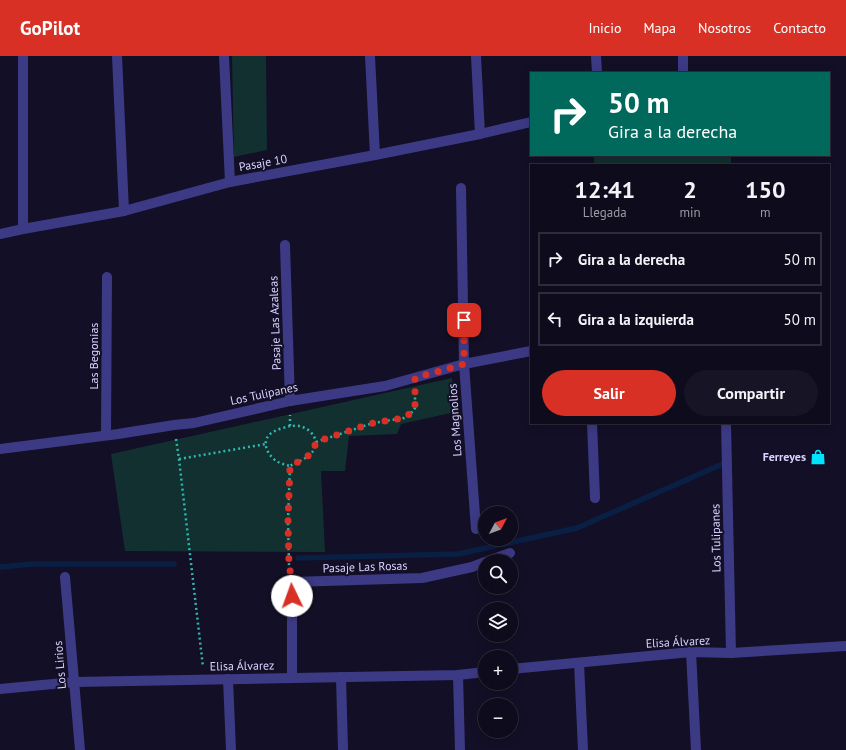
<!DOCTYPE html>
<html lang="es">
<head>
<meta charset="utf-8">
<style>
  :root { --surface:#0e0b1c; --page:#171425; --text:#f1f3f6; --muted:#9b9ba3; --line:#2e2b3b; --accent:#d93025 }
  body { margin:0; font-family:"PT Sans",sans-serif; background:var(--page); color:var(--text); height:100vh; display:flex; flex-direction:column; font-size:15px; white-space:nowrap }
  * { box-sizing:border-box; margin:0 }
  p { font-size:13px; color:var(--muted) }
  .icon { flex:none; width:22px; height:22px; fill:none; stroke:currentColor; stroke-width:2; stroke-linecap:round; stroke-linejoin:round }
  .map { position:relative; flex:1; overflow:hidden }
  .sheet { position:absolute; left:530px; top:108px; width:300px; height:260px; display:flex; flex-direction:column; background:var(--surface); border-radius:0px; box-shadow:0 2px 10px #0003,0 0 0 1px var(--line) }
  .sheet>* { flex:none }
  .banner { position:absolute; left:530px; top:16px; width:300px; height:84px; border-radius:0px; box-shadow:0 2px 10px #0003,0 0 0 1px var(--line); background:#00695c; color:#fff; overflow:hidden }
  .needle { width:26px; rotate:49deg }
  .tools { position:absolute; left:478px; top:450px; display:grid; gap:8px }
  .tools a { display:grid; place-items:center; width:40px; height:40px; border-radius:50%; background:var(--surface); box-shadow:0 2px 10px #0003,0 0 0 1px var(--line); font-size:20px }
  .pin { position:absolute; display:grid; place-items:center; width:34px; height:34px; color:#fff; margin:-17px; border-radius:8px; box-shadow:0 2px 6px #0006 }
  .me { position:absolute; width:44px; margin:-22px; rotate:357deg; stroke-linejoin:round; filter:drop-shadow(0 0 3px #0008) }
  .turn { display:flex; align-items:center; gap:14px; height:84px; padding:0 12px; font-size:18px }
  .turn .icon { width:52px; height:52px; stroke-width:2.5 }
  .turn b { display:block; font-size:28px; line-height:34px }
  .eta { display:flex; justify-content:space-evenly; align-items:center; height:68px; text-align:center }
  .eta b { font-size:24px; font-weight:800; line-height:28px }
  .primary-button { display:flex; gap:8px; margin-top:auto; padding:8px 12px }
  .primary-button a { flex:1; height:46px; border-radius:24px; background:var(--accent); color:#fff; font-size:16px; font-weight:800; line-height:46px; text-align:center }
  .primary-button a+a { background:var(--page); color:var(--text) }
  ul { padding:0; list-style:none }
  li { display:flex; align-items:center; gap:12px; height:54px; margin:0 8px 6px; padding:0 4px; border:2px solid var(--line); border-radius:0px }
  li div { flex:1 }
  li b { display:block; font-size:15px }
  li em { font-style:normal }
  header { display:flex; align-items:center; gap:24px; box-sizing:border-box; height:56px; padding:0 20px; background:var(--accent); color:#fff }
  header strong { font-size:19px }
  nav { display:flex; gap:22px; margin-inline-start:auto; font-size:14px }
  .map>svg:first-child { display:block }
  .green { fill:#12302f }
  .lines { fill:none; stroke-linecap:round; stroke-linejoin:round }
  .stream { stroke:#0a1f44; stroke-width:5.5 }
  .path { stroke:#2fb8b0; stroke-width:2.5; stroke-dasharray:2 3; stroke-linecap:butt }
  .minor { stroke:#3d3a85; stroke-width:10 }
  .route { stroke:#d93025; stroke-width:7; stroke-dasharray:0 12.6 }
  .labels { text-anchor:middle; stroke-width:4; stroke-linejoin:round; paint-order:stroke }
  .street-label { font-size:12px; fill:#d9d4ff; stroke:#130f26 }
  .poi-label { font-size:12px; font-weight:bold; fill:#d9d4ff; stroke:#130f26; text-anchor:end }
</style>
</head>
<body>
<header>
<strong>GoPilot</strong>
<nav><a>Inicio</a><a>Mapa</a><a>Nosotros</a><a>Contacto</a></nav>
</header>
<div class="map">
<svg width="846" height="694" viewBox="0 0 846 694">
  <rect width="100%" height="100%" fill="#130f26"/>
  <g class="green">
    <path d="M232 0H266L267 94 234 101Z"/>
    <rect x="594" y="99" width="137" height="10"/>
    <path d="M452 322 455 356 401 368 397 378 349 380 345 415H321L325 496 125 495 111 398Z"/>
  </g>
  <g class="lines">
    <g class="stream">
      <path d="M298 502 458 498 577 472 727 406"/>
      <path d="M0 511 33 508H174"/>
    </g>
    <g class="path">
      <path d="M290 370C283 372 274 374 269 379 261 388 269 401 278 406 282 408 286 409 290 410"/>
      <path d="M176 383 179 403 203 611"/>
      <path d="M316 386 373 367 404 362 412 356 415 352V337"/>
      <path d="M179 403 266 388"/>
      <path d="M290 514 289 509 288 465 290 410C297 406 309 402 313 395 320 385 312 374 302 371 298 369 294 370 290 370V359"/>
    </g>
    <g class="minor">
      <path d="M23 0V173"/>
      <path d="M117 0 124 155"/>
      <path d="M224 0 230 126"/>
      <path d="M370 0 375 99"/>
      <path d="M476 0 480 78"/>
      <path d="M596 0 597 17"/>
      <path d="M683 0V17"/>
      <path d="M461 132 464 308 476 473"/>
      <path d="M0 178 23 173 124 155 230 126 375 99 480 78 531 66"/>
      <path d="M285 189 290 345"/>
      <path d="M592 367 595 442"/>
      <path d="M726 367 731 597"/>
      <path d="M106 379 107 221"/>
      <path d="M0 393 118 378 174 369 194 367 290 345 385 330 464 308 531 295"/>
      <path d="M488 505 510 497"/>
      <path d="M65 521 80 694"/>
      <path d="M691 596 696 694"/>
      <path d="M579 607 583 694"/>
      <path d="M511 613 691 596 731 597 846 590"/>
      <path d="M458 619 460 694"/>
      <path d="M341 621 343 694"/>
      <path d="M292 622V526L422 522 472 511 485 506"/>
      <path d="M228 623 231 694"/>
      <path d="M0 633 74 626 458 619 485 616"/>
    </g>
  </g>
  <g class="lines">
    <path class="route" d="M292 540V526L289 508 288 465 290 410C303 403 312 401 316 386L373 367 404 362 412 356 415 352V322L464 308V264"/>
  </g>
  <defs>
    <g id="shop-bare" transform="scale(1.2)"><path d="M-5-2.5h2.3a2.7 3.5 0 0 1 5.4 0H5L5.5 6h-11ZM-1.5-2.5h3a1.5 2.3 0 0 0-3 0Z" fill="#00e5ff" stroke="#130f26" stroke-width="2.5" paint-order="stroke"/></g>
  </defs>
  <g fill-rule="evenodd">
    <use href="#shop-bare" x="818" y="401"/>
  </g>
  <g class="labels">
    <g class="street-label">
      <text transform="translate(263 107) rotate(-10)" y="4">Pasaje 10</text>
      <text transform="translate(275 267) rotate(-92)" y="4">Pasaje Las Azaleas</text>
      <text transform="translate(94 300) rotate(-90)" y="4">Las Begonias</text>
      <text transform="translate(264 338) rotate(-12)" y="4">Los Tulipanes</text>
      <text transform="translate(455 364) rotate(-94)" y="4">Los Magnolios</text>
      <text transform="translate(716 482) rotate(-91)" y="4">Los Tulipanes</text>
      <text transform="translate(365 511) rotate(-2)" y="4">Pasaje Las Rosas</text>
      <text transform="translate(678 586) rotate(-3)" y="4">Elisa Álvarez</text>
      <text transform="translate(60 609) rotate(-95)" y="4">Los Lirios</text>
      <text transform="translate(242 610) rotate(-1)" y="4">Elisa Álvarez</text>
    </g>
    <g class="poi-label">
      <text x="806" y="405">Ferreyes</text>
    </g>
  </g>
</svg>
<div class="tools">
<a><svg class="needle" viewBox="-14 -14 28 28"><path d="M0-13l5 13h-10z" fill="#e53935"/><path d="M0 13l5-13h-10z" fill="#9b9ba3"/></svg></a>
<a><svg class="icon" aria-label="search" viewBox="0 0 24 24"><circle cx="10" cy="10" r="6"/><path d="M15 15l6 6"/></svg></a>
<a><svg class="icon" aria-label="layers" viewBox="0 0 24 24"><path d="M12 4l9 5-9 5-9-5zM3 14l9 5 9-5"/></svg></a>
<a>+</a>
<a>−</a>
</div>
<div class="pin" style="left:464px;top:264px;background:#d93025"><svg class="icon" aria-label="arrive" viewBox="0 0 24 24"><path d="M6 21V4h12l-3 4 3 4H6"/></svg></div>
<svg class="me" style="left:292px;top:540px" viewBox="-20 -20 40 40"><circle r="19" fill="#fff"/><path d="M0-13L10 11 0 6-10 11z" fill="#d93025"/></svg>
<div class="banner">
<div class="turn"><svg class="icon" aria-label="right" viewBox="0 0 24 24"><path d="M7 20v-9h11M14 6l5 5-5 5"/></svg><div><b>50 m</b>Gira a la derecha</div></div>
</div>
<section class="sheet">
<div class="eta">
<div><b>12:41</b><p>Llegada</p></div>
<div><b>2</b><p>min</p></div>
<div><b>150</b><p>m</p></div>
</div>
<ul>
<li><svg class="icon" aria-label="right" viewBox="0 0 24 24"><path d="M7 20v-9h11M14 6l5 5-5 5"/></svg><div><b>Gira a la derecha</b></div><em>50 m</em></li>
<li><svg class="icon" aria-label="left" viewBox="0 0 24 24"><path d="M17 20v-9H6M10 6l-5 5 5 5"/></svg><div><b>Gira a la izquierda</b></div><em>50 m</em></li>
</ul>
<div class="primary-button"><a>Salir</a><a>Compartir</a></div>
</section>
</div>
</body>
</html>
